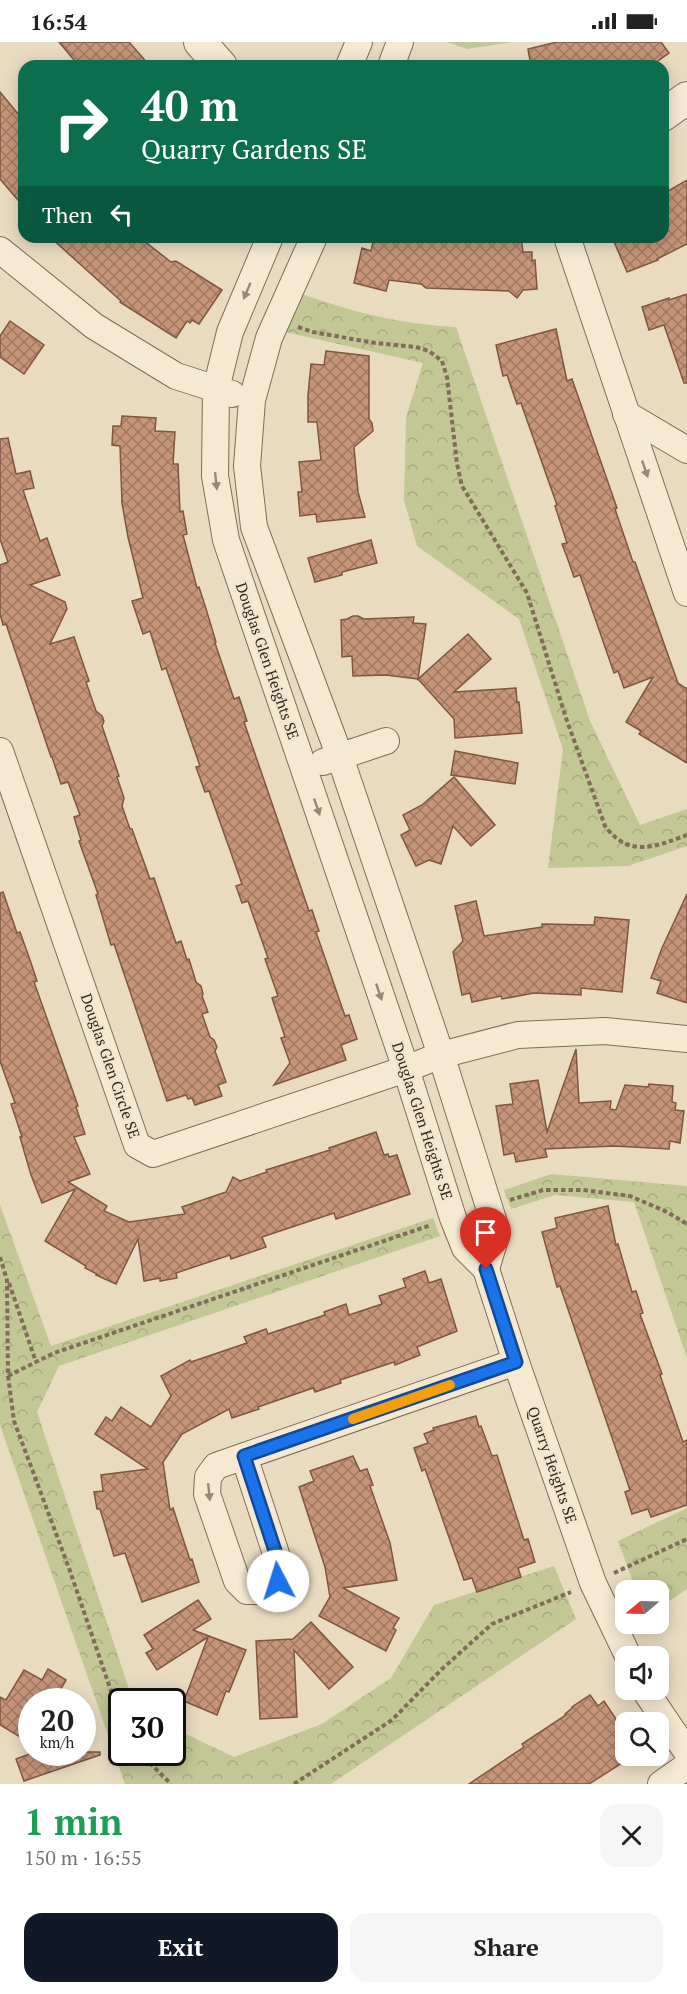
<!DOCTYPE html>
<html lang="en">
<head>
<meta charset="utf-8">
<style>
  :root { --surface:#fff; --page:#f6f6f6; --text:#222; --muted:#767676; --accent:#111827 }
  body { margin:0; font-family:"PT Serif",serif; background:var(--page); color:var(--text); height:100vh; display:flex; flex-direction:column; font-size:22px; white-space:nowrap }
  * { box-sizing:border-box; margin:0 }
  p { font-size:20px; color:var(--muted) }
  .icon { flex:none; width:33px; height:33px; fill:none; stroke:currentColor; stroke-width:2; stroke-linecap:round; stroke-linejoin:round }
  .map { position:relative; height:1742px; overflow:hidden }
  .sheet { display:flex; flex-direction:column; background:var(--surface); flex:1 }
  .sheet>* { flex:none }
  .banner { position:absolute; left:18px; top:18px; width:651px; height:183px; border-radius:18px; box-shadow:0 3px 15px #0003; background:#0b6e4f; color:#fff; overflow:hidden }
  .needle { width:39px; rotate:251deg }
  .tools { position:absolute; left:615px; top:1538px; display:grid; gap:12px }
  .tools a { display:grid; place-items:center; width:54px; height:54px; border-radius:12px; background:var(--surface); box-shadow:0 3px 15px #0003; font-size:30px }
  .speed { position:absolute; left:18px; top:1646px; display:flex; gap:12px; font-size:30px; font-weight:700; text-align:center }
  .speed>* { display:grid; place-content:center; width:78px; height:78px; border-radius:50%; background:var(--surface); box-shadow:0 3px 15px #0003; line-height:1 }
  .speed small { font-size:15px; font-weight:400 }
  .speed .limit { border:3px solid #111; border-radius:9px; background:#fff; color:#111 }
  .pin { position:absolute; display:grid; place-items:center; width:51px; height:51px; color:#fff; margin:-62px -26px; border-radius:50% 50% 50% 0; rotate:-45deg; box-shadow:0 0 6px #0007 }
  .pin .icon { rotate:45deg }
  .me { position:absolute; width:66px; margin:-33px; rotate:355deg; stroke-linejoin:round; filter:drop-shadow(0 0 4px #0008) }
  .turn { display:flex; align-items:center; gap:21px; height:126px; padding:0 24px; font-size:27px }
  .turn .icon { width:78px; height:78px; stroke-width:2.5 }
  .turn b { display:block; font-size:42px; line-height:51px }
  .then { display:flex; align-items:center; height:57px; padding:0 24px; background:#0003; gap:12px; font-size:22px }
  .round { display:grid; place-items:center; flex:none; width:63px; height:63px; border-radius:18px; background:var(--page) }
  .head { display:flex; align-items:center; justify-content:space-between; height:102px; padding:0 24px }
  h1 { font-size:36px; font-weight:600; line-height:45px; color:#1e9e55 }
  .cta { display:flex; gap:12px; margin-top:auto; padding:12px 24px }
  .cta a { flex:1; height:69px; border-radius:18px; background:var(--accent); color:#fff; font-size:24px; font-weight:600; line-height:69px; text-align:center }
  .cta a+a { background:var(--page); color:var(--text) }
  .status { display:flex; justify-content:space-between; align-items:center; height:42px; padding:0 30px; background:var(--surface); direction:ltr }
  .status svg { height:16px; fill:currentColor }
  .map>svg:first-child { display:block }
  .park { fill:url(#park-crowns) }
  .building { fill:url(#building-cross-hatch); stroke:#7e5642; stroke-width:1.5 }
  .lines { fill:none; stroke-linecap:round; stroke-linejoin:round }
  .minor-casing { stroke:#816c5a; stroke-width:28 }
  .tertiary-casing { stroke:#816c5a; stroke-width:34 }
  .path { stroke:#816c5a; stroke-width:4; stroke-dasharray:4.5 3; stroke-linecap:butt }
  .minor { stroke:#f5e9d2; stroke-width:26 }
  .tertiary { stroke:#f5e9d2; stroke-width:32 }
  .oneway { fill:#948878 }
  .route-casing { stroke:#114b97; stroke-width:15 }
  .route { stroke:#1a73e8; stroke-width:10 }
  .slow { stroke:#f59e0b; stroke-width:10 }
  .labels { text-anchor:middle; stroke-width:5; stroke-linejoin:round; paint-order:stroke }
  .street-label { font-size:15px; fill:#32261d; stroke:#f2e6cf }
</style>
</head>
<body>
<div class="status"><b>16:54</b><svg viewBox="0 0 49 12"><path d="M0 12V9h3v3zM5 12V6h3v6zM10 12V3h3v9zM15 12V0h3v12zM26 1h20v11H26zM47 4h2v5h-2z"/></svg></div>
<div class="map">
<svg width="687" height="1742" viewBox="0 0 687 1742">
  <defs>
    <pattern id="park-crowns" width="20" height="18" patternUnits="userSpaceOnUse" patternTransform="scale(1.5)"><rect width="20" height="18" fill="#c3c695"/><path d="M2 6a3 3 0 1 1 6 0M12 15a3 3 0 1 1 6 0" fill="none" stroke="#a8aa80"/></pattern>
    <pattern id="building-cross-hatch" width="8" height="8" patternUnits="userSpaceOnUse" patternTransform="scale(1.5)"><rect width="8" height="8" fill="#c59479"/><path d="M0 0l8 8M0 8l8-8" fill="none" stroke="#a17963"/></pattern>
  </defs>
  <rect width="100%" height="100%" fill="#e9dbc0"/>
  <g class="park">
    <path d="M447 0H513L467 7Z"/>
    <path d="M301 252C338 264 375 276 414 281 428 283 442 284 456 285L590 679 640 783 687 767V804L628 824 548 826 563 707 519 577 417 504 404 458 406 375 423 321 285 290Z"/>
    <path d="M551 1132 687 1144V1316L634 1160 555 1153 511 1167 504 1148Z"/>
    <path d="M0 1163 51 1304 433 1176 440 1194 59 1324 37 1370 133 1659H122V1710H172L173 1686 234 1715 322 1682 391 1636 434 1563 554 1524 576 1577 331 1742H125L0 1383Z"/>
    <path d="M687 1466V1547L659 1566 658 1548H636L618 1499Z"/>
  </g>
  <g class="building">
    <path d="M59 0H129L150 24H79Z"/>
    <path d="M557 0H661L669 11 651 24H531L528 7Z"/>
    <path d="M0 50 24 79V165L0 137Z"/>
    <path d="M687 138V202L657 217 658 218 627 230 612 195H663V152Z"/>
    <path d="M50 195H139L171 220 176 219 222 248 199 282 192 278 190 281 187 279 176 296 120 260 121 259Z"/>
    <path d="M374 195H521L523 210H532V219L535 218 537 247 523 248 517 256 509 249 426 246 421 242 389 238 386 249 354 241 362 206 371 209Z"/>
    <path d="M687 252V341H684L664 283 649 288 642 265 669 256V258Z"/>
    <path d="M10 279 44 303 24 332 0 315V294Z"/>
    <path d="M556 287 567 339 572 337 617 466 615 467 633 520H635L678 641 687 647V721L639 692 641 689 626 680 653 635 624 646 618 629 614 631 580 533 574 535 567 515 562 502 567 501 555 464 557 463 522 364 521 361 517 362 507 333 503 334 496 303Z"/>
    <path d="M326 309 369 314V377L372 381 373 389 354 405 358 450 365 475 317 480 316 472 300 474 298 450H302L299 420 321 418 317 380H308V353L311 322 324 323Z"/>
    <path d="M122 374 156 376 155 389 175 390 173 422H178L180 470 183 469 187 492 183 493 197 546 199 545 207 570 216 600 215 601 234 657 239 655 247 679 244 680 309 869 312 868 319 889 316 890 336 948 345 974 349 973 357 997 341 1003 346 1018 274 1043 290 1021 281 996 285 995 272 956 278 954 265 917 268 916 248 859 242 861 236 844 242 842 209 749 205 750 196 725 200 724 166 626 162 628 150 589 143 592 132 559 143 556 128 495 122 461 120 404 112 403 113 384H121Z"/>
    <path d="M8 396 16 432 30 429 34 446 23 448 40 499 47 496 60 533 30 543 65 560 67 567 50 602 74 595 89 639 86 640 96 669 102 674 104 679 102 684 119 734 117 735 124 756 122 764 130 787H132L150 837 154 836 176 901 181 899 187 918 189 917 196 940 201 944 203 952 202 954 208 970 202 972 210 995 214 998 217 1005 215 1009 226 1040 218 1043 222 1054 195 1063 192 1056 188 1057 186 1053 167 1059 114 902 111 903 96 853 98 852 79 799 81 798 74 775 80 773 68 740 61 742 52 715H51L6 582 3 583 0 572V523L8 520 0 497V397Z"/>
    <path d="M371 498 377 521 342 530V533L315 540 308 516Z"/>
    <path d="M353 574H358L364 577 414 575 413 581 426 582 418 637 468 592 491 617 454 650 516 646 517 660H519L522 691 455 696 454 677 418 637 386 633 353 634 352 614 342 615 341 578 347 577Z"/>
    <path d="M455 709 518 721 515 742 451 733Z"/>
    <path d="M454 735 495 783 471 804 453 784 441 822 429 818 416 824 401 793 410 788 403 773 422 763Z"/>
    <path d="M3 850 17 891 20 890 30 918 37 939 34 940 78 1064 76 1065 85 1092 74 1095 90 1132 68 1140 107 1164 104 1169 129 1180 185 1172 182 1165 226 1150 233 1135 240 1139 267 1130 266 1128 330 1108 329 1106 376 1090 384 1113 388 1112 389 1115 397 1113 410 1152 336 1177 334 1171 262 1195 266 1205 231 1217 230 1213 176 1231 177 1236 160 1239V1236L144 1239 138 1197 116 1242 96 1233 97 1232 85 1226 86 1224 45 1199 75 1147 42 1161 31 1133 20 1095H22L11 1062 15 1061 0 1019V851Z"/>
    <path d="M687 852V961L657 951 661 939 651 936 662 906Z"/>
    <path d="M476 859 484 894 542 885V882L594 883 595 875 629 878 622 950 581 946V953L534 951 502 957 501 954 472 960 470 951 462 953 453 910 463 899 455 864Z"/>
    <path d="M576 1007 579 1061 611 1059 610 1067 616 1068 625 1043 648 1045 649 1042 673 1044 672 1060 676 1061 675 1068 684 1069 680 1101 670 1099 669 1107 614 1104 545 1107 547 1115 516 1120 514 1111 504 1113 496 1064 513 1062 510 1042 538 1038 547 1090Z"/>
    <path d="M608 1164 616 1203 618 1202 632 1250 636 1249 643 1271 640 1272 662 1332 660 1333 683 1400 687 1398V1463L651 1475 648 1467 632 1472 625 1450 630 1448 560 1244 557 1245 542 1190 557 1186 555 1176Z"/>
    <path d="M425 1229 429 1241 441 1237 457 1289 417 1305 420 1313 395 1323 394 1320 340 1338 341 1341 315 1350 313 1346 258 1365 259 1367 232 1376 229 1367 182 1392 163 1420 170 1468 173 1466 190 1518 192 1517 199 1540 142 1560 125 1511 114 1514 100 1467H97L94 1450 103 1449 101 1433 148 1427 95 1392 106 1375 112 1379 121 1365 151 1385 171 1354 161 1334 190 1318 191 1320 247 1301 244 1295 266 1287 268 1292 325 1273 324 1270 346 1262 349 1273 382 1262 379 1254 406 1245 403 1237Z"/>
    <path d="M476 1374 479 1385 481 1384 492 1414 497 1413 524 1498 528 1497 535 1520 518 1526 521 1535 477 1550 472 1536 464 1538 425 1427 422 1429 414 1406 428 1401 424 1392 434 1388 433 1386Z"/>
    <path d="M353 1414 360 1429 367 1427 373 1443 370 1444 390 1501 397 1538 343 1546 399 1576 393 1586 396 1588 386 1609 319 1574 330 1555 325 1525 299 1445 314 1439 310 1429Z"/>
    <path d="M198 1558 211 1577 193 1588 246 1608 229 1650 226 1649 217 1673 184 1659 208 1595 157 1628 146 1611 153 1607 144 1593Z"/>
    <path d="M311 1580 353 1625 329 1647 294 1608 297 1675 260 1677 256 1599 293 1597Z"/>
    <path d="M48 1627 66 1638 54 1659H32V1702L0 1683V1655L6 1658 24 1628 42 1638Z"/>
    <path d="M590 1653 598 1664 604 1659 626 1692V1713L630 1716 589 1742H469L524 1705 522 1702 566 1673 565 1672 572 1666V1665Z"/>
    <path d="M35 1710H100V1713L24 1739 16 1717Z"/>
  </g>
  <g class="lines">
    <g class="minor-casing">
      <g id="minor">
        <path d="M349 24 359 0"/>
        <path d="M391 24 400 0"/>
        <path d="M270 195 230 290 216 347 215 434 226 498 406 1027 453 1176 465 1206 486 1227 497 1190 441 1013 340 715 254 485 247 424 252 358 269 296 314 195"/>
        <path d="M567 195 687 551"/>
        <path d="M0 208 94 284 176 334 232 352"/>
        <path d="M626 372 687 408"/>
        <path d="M0 709 137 1103 153 1112 406 1027 441 1013 518 993 605 989 687 997"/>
        <path d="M323 720 386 699"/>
        <path d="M486 1227 516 1320 593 1541 628 1614"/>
        <path d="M244 1414 279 1521 278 1539 263 1549H247L237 1539 207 1452 208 1435 216 1424 516 1320"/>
        <path d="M644 1647 687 1710"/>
        <path d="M661 1742 687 1724"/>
      </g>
    </g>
    <g class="tertiary-casing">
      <g id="tertiary">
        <path d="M200 0 221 24"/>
        <path d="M663 73 687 56"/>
      </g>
    </g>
    <g class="path">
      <path d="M298 285 313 290 375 301 416 305 429 309 442 319 447 335 457 422 462 444 527 551 566 676 605 784C629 816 654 805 687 793"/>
      <path d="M510 1158 543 1148H583L630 1154 667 1170 687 1182"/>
      <path d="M0 1215 7 1238 8 1334 14 1379 70 1529 122 1681"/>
      <path d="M9 1241 36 1320"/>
      <path d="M8 1334 54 1311 431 1183"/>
      <path d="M614 1531 687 1497"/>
      <path d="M139 1710 171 1742"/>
      <path d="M294 1742 392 1678 442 1627 492 1582 571 1550"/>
    </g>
    <use href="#minor" class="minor"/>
    <use href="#tertiary" class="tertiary"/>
  </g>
  <defs><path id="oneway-solid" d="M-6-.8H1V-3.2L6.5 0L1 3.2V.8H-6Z" transform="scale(1.5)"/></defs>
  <g class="oneway">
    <use href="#oneway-solid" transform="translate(247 249) rotate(113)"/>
    <use href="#oneway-solid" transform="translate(645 427) rotate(71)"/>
    <use href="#oneway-solid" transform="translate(216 439) rotate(84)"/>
    <use href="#oneway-solid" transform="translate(317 765) rotate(71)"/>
    <use href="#oneway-solid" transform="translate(379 950) rotate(71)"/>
    <use href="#oneway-solid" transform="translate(209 1450) rotate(84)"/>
  </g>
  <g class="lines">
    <g class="route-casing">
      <path id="route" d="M278 1539 279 1521 244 1414 516 1320 486 1227"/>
    </g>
    <use href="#route" class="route"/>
    <path class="slow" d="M353 1377 450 1343"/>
  </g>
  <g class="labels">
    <g class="street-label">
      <text transform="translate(267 619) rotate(71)" y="5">Douglas Glen Heights SE</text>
      <text transform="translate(110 1024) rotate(71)" y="5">Douglas Glen Circle SE</text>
      <text transform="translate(422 1079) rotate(72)" y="5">Douglas Glen Heights SE</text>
      <text transform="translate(552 1423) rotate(71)" y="5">Quarry Heights SE</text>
    </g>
  </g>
</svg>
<div class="tools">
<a><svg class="needle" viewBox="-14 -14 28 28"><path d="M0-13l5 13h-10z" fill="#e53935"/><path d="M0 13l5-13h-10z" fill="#767676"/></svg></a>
<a><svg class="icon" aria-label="sound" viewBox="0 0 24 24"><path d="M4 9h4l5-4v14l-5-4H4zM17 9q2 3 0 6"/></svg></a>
<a><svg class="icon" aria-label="search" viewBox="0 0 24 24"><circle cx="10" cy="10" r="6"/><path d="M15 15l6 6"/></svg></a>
</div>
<div class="speed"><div>20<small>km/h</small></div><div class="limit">30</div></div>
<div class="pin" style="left:486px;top:1227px;background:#d93025"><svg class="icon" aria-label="arrive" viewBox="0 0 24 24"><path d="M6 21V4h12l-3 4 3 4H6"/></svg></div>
<svg class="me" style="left:278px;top:1539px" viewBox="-20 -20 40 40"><circle r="19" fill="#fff"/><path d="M0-13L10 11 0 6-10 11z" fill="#1a73e8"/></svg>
<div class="banner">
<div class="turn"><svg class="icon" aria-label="right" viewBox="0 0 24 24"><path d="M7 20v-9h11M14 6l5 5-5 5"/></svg><div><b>40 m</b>Quarry Gardens SE</div></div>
<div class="then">Then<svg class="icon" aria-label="left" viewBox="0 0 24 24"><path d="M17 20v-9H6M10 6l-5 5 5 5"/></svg></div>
</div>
</div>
<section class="sheet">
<div class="head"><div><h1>1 min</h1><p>150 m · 16:55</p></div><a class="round"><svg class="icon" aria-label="close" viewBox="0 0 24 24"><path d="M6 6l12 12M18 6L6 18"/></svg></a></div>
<div class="cta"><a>Exit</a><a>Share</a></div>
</section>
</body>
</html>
